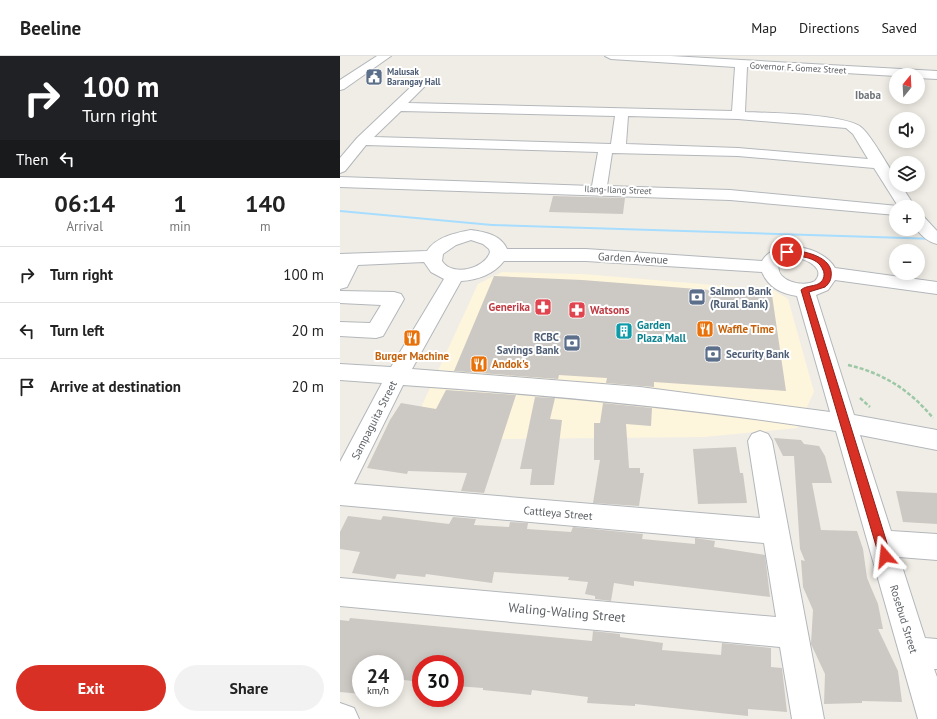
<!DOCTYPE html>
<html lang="en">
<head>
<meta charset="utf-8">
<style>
  :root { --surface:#fff; --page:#f2f2f2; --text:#222; --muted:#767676; --line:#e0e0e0; --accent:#d93025 }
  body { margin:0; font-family:"PT Sans",sans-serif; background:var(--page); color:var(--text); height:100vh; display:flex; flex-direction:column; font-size:15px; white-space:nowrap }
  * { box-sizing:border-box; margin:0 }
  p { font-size:13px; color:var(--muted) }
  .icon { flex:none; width:22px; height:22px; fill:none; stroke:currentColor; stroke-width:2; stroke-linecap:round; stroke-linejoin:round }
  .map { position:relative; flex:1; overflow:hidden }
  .side { display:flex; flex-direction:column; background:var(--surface); width:340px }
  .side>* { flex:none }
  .guide { background:#202124; color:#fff; overflow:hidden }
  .needle { width:26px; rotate:18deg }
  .controls { position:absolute; left:549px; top:12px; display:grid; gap:8px }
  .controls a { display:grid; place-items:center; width:36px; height:36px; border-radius:50%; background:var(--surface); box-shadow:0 2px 10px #0003; font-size:20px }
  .speed { position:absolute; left:12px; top:599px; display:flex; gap:8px; font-size:20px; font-weight:700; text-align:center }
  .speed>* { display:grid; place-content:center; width:52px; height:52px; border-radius:50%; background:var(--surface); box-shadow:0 2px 10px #0003; line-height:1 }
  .speed small { font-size:10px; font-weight:400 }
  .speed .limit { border:6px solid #d22; background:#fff; color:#111 }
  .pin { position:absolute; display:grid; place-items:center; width:34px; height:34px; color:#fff; margin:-17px; border:2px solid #fff; border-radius:50%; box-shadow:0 1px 4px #0007 }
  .me { position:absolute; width:44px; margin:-22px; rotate:343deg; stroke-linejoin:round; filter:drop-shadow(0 0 3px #0008) }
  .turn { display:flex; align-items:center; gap:14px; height:84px; padding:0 16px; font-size:18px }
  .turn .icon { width:52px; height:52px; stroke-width:2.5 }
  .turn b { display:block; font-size:28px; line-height:34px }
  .then { display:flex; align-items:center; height:38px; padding:0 16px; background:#0003; gap:8px; font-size:15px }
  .eta { display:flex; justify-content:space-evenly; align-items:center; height:68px; text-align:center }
  .eta b { font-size:24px; font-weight:700; line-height:28px }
  .primary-button { display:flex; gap:8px; margin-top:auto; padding:8px 16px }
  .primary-button a { flex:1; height:46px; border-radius:24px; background:var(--accent); color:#fff; font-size:16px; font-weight:700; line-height:46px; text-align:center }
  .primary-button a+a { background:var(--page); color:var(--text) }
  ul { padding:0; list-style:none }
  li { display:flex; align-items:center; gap:12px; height:56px; padding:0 16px; border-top:1px solid var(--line) }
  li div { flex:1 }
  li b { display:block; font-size:15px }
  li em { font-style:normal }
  header { display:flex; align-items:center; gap:24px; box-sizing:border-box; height:56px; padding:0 20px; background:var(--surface); border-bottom:1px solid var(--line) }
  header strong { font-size:19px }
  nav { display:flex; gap:22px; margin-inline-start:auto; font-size:14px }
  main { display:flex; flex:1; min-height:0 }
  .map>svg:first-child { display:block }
  .commercial { fill:#fef5dd }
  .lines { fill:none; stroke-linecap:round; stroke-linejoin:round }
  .stream { fill:#a7ddff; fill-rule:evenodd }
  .building { fill:#ccc8c3 }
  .minor-casing { stroke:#b3b7bb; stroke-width:2 }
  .path { stroke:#9cc8a6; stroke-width:2.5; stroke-dasharray:4 2; stroke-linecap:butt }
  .minor { fill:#fff; fill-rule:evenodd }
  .route { fill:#d93025; stroke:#8d1f18 }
  .labels { text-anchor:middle; stroke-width:4; stroke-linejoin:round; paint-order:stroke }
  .far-street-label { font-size:9px; fill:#5e6266; stroke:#fff }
  .far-service-label { font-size:9px; font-weight:bold; fill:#4e5e75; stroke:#fff; text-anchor:start }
  .far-quarter-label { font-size:11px; font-weight:bold; fill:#6f7478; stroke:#fff }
  .street-label { font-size:11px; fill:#5e6266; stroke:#fff }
  .service-label { font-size:11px; font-weight:bold; fill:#4e5e75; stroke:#fff; text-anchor:start }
  .health-label { font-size:11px; font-weight:bold; fill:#be3a42; stroke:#fff; text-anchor:end }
  .culture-label { font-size:11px; font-weight:bold; fill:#0d838f; stroke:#fff; text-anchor:start }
  .food-label { font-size:11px; font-weight:bold; fill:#c56008; stroke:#fff; text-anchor:start }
  .near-street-label { font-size:13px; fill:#5e6266; stroke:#fff }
</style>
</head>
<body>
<header>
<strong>Beeline</strong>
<nav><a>Map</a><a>Directions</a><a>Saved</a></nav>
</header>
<main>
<section class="side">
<div class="guide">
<div class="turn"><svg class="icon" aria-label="right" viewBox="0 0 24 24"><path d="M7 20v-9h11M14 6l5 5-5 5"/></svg><div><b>100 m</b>Turn right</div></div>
<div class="then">Then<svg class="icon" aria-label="left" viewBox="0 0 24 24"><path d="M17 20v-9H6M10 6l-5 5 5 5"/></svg></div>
</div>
<div class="eta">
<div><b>06:14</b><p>Arrival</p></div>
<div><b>1</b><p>min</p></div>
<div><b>140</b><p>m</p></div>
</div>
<ul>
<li><svg class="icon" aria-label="right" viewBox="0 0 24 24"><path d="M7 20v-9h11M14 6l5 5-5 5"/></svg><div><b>Turn right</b></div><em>100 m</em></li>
<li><svg class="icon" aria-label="left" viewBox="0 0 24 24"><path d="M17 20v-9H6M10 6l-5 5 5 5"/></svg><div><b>Turn left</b></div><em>20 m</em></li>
<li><svg class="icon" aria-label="arrive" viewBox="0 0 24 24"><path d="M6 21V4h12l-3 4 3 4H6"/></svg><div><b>Arrive at destination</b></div><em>20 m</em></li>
</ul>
<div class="primary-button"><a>Exit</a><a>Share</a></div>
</section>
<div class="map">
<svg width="597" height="663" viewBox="0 0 597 663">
  <rect width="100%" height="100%" fill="#f0ede6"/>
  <path class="commercial" d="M162 216 243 218 433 234 448 243 474 336 457 372 364 381 66 384 138 228Z"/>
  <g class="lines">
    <path class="stream" d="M0 154 152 168 597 182V184L152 170 0 156Z"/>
  </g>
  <g class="building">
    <path d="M213 140 285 142 283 158 209 156Z"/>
    <path d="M154 220 242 224 432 239 446 335 314 326V331L266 327 267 322 219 319 218 323 114 315Z"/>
    <path d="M106 334 176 339 144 437 121 435 127 417 68 415 67 418 27 412 50 364 61 347 96 353Z"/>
    <path d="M195 341 215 342 210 363 222 364 214 429H190L192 413H180Z"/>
    <path d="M263 347 312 352 311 370 286 368 289 412H300V417H304L299 450 253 447 260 404H254V367H260Z"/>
    <path d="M434 382 461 384 464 388 479 390 485 400 492 427H472L481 474 517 475 523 493 527 522 538 548 543 573H538L558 615 562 646 522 645V647L484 648 485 618 471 588 473 554 463 531 461 504 465 505 460 493 454 400H443Z"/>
    <path d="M396 391 400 417H403L407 447 358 448 353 393Z"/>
    <path d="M556 435 597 437V468L563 466Z"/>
    <path d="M8 460 41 464 43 460 109 468 113 461 136 463 134 469 169 471 170 466 188 467 187 473 231 476 233 471 303 478 302 483 355 488V482L375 485 374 491 425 499 430 541 294 525V530L274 527 271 545 255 543V540L245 538 248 526 228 524 229 521 154 516 152 527 86 518 85 521 57 518 55 523 12 517 20 496 0 493V476Z"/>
    <path d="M10 562 252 585 253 575 280 578V581L323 587 322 594 381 599 382 587 431 592V611L442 612 447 656 408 653V660L295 648V650L247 647 248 641 192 634 191 639 143 634V632L115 630V608H81V626L55 623V608H21V638L0 636V564L9 565Z"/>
  </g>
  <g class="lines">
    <g class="minor-casing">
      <g id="minor">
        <path d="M37 0H51L4 33 0 34V24Z"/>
        <path d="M265 0H331L597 15V23L578 22V19L556 20 407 11 405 56C428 57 508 58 522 72 533 82 547 109 556 122V129H561L575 151H556V159L390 144 0 131V121L252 130 258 96 26 89 5 115 0 117V102L17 82 75 27 79 26 85 30 68 47 392 55 395 11 271 3ZM61 55 275 60 271 88 34 81ZM288 60 398 63 506 72 513 78 528 103 398 92 286 88ZM272 97 398 100 534 112 558 150 390 134 267 130Z"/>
        <path d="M578 160 584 161 597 175V188C588 186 582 180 576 173H578Z"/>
        <path d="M131 174C145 176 161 179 167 193H246L422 205C436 181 483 190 495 212L597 226V238L495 224 488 234 476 239 514 359 597 374V394L520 379 551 475 597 478V504L559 501 585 582 597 583V613H594L597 621V663H578L496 375C353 352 208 339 63 329L14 428 420 462 408 385 412 378 420 375 428 378 432 385 484 663H452L440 591 0 550V522L436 561 424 487 0 449V406L42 327 0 324V308L51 311 104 223 91 216 84 206 18 209 7 231 0 233V198L87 195C96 181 115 177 131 174ZM131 184 143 188 149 193 150 196C145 213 112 221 102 205L103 198 116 189ZM458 202C468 204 486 213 475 225 463 232 434 225 439 207L445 203ZM164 205H246L422 216C428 231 442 238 457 240L490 356 300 331 72 313 121 225C138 224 154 218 164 205Z"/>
        <path d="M0 235 54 236 61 238 64 243 43 280 36 282 0 280V266L30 267 41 249 0 247Z"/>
        <path d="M0 647 14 652 19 663H0Z"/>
      </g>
    </g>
    <g class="path">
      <path d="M508 309C543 317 570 334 593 362"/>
      <path d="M520 342 530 351"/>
    </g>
    <use href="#minor" class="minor"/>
  </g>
  <path class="route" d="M447 194C461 194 495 200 491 221 491 224 488 229 485 231 480 233 474 234 469 236L551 500 549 504 545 506 541 504 539 500 461 234C466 229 476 231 481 226 484 223 485 218 483 214 477 199 457 201 444 198V195Z"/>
  <defs>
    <g id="civic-square" transform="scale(0.9)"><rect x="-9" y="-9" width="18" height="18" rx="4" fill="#5c6f8a" stroke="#fff"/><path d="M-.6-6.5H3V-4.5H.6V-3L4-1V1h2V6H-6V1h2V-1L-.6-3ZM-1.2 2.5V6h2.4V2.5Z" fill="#fff"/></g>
    <g id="bank-square" transform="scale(0.9)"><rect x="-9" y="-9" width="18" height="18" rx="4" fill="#5c6f8a" stroke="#fff"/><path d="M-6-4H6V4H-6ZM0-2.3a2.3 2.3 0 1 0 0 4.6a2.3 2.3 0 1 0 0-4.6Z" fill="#fff"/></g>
    <g id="pharmacy-square" transform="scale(0.9)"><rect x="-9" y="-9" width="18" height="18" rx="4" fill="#e0444e" stroke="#fff"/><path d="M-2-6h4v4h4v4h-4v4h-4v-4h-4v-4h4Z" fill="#fff"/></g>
    <g id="restaurant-square" transform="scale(0.9)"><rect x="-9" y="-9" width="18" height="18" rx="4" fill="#e8710a" stroke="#fff"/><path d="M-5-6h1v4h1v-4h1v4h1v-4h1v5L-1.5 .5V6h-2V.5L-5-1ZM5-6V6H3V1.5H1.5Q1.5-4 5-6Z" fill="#fff"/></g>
    <g id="building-square" transform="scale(0.9)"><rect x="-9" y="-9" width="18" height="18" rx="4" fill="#0f9aa8" stroke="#fff"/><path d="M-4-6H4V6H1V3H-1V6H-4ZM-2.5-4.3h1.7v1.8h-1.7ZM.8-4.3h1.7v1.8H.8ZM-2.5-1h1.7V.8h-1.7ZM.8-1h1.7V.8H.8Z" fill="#fff"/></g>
  </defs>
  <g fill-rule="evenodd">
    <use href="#civic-square" x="34" y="21"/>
    <use href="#bank-square" x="357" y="241"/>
    <use href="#pharmacy-square" x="203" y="251"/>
    <use href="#pharmacy-square" x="237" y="254"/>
    <use href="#restaurant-square" x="365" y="273"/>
    <use href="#building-square" x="284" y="275"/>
    <use href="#restaurant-square" x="72" y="282"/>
    <use href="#bank-square" x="232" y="287"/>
    <use href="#bank-square" x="373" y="298"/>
    <use href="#restaurant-square" x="139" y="308"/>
  </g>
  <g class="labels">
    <g class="far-street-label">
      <text transform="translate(458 12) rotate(3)" y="3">Governor F. Gomez Street</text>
      <text transform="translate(278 134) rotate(2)" y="3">Ilang-Ilang Street</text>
    </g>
    <g class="far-service-label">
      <text x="47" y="19">Malusak<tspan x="47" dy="10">Barangay Hall</tspan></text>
    </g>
    <g class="far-quarter-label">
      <text x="528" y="43">Ibaba</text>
    </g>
    <g class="street-label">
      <text transform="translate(293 202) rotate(3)" y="4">Garden Avenue</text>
      <text transform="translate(34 364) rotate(-63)" y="4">Sampaguita Street</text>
      <text transform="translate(218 457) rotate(5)" y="4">Cattleya Street</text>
      <text transform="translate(564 563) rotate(73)" y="4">Rosebud Street</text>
    </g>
    <g class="service-label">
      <text x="370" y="239">Salmon Bank<tspan x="370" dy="13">(Rural Bank)</tspan></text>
      <text x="219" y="285" text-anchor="end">RCBC<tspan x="219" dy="13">Savings Bank</tspan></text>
      <text x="386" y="302">Security Bank</text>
    </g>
    <g class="health-label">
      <text x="190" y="255">Generika</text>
      <text x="250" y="258" text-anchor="start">Watsons</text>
    </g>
    <g class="culture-label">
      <text x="297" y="273">Garden<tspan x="297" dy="13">Plaza Mall</tspan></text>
    </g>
    <g class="food-label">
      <text x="378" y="277">Waffle Time</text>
      <text x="72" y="304" text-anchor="middle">Burger Machine</text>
      <text x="152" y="312">Andok's</text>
    </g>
    <g class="near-street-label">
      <text transform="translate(227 556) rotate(5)" y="5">Waling-Waling Street</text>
    </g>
  </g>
</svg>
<div class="controls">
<a><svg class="needle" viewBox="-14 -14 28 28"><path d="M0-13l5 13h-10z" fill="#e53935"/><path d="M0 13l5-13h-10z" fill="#767676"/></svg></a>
<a><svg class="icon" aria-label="sound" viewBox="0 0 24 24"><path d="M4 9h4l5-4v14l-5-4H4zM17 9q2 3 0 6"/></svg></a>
<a><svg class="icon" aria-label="layers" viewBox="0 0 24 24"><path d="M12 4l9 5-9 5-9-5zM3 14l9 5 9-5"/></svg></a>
<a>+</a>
<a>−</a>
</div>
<div class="speed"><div>24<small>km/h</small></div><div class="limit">30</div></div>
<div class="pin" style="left:447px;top:196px;background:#d93025"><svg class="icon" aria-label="arrive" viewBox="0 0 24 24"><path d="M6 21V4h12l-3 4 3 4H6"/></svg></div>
<svg class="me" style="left:545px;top:500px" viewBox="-20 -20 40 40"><path d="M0-17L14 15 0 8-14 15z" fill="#d93025" stroke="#fff" stroke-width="4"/></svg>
</div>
</main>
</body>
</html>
